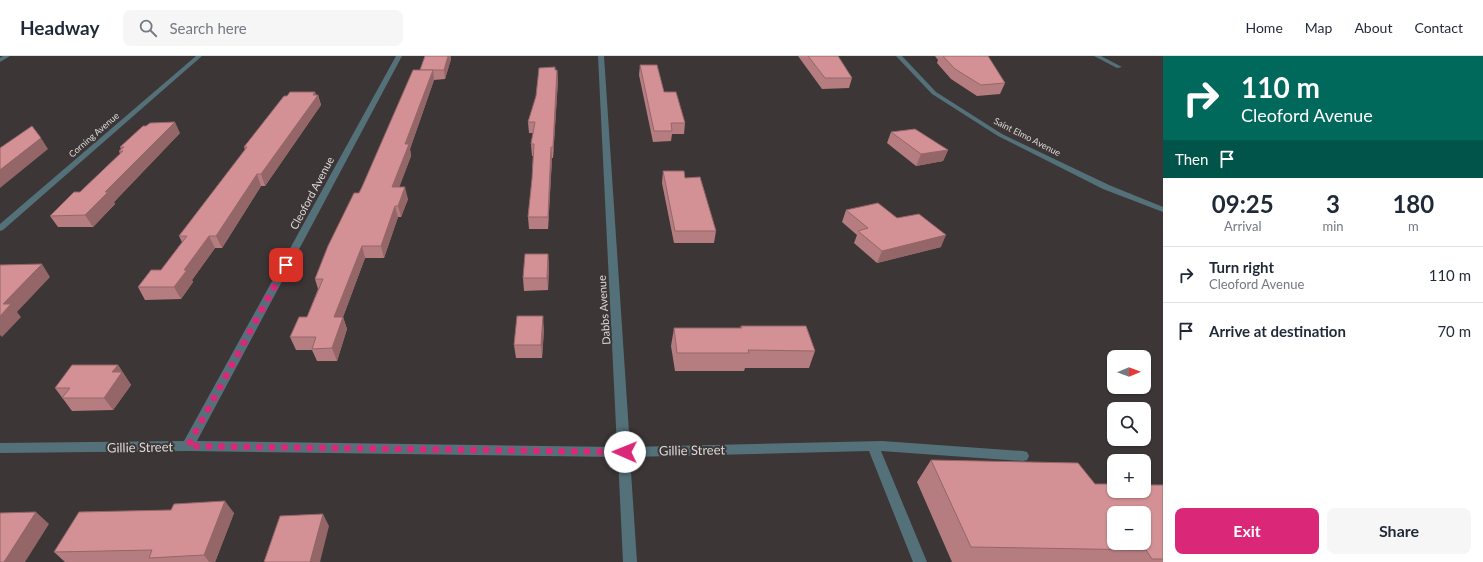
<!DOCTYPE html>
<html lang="en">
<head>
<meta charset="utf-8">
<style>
  :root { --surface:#fff; --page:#f6f6f7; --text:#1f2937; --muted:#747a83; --line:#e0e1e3; --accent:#db2777 }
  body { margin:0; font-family:Lato,sans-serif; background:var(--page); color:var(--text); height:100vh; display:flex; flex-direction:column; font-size:15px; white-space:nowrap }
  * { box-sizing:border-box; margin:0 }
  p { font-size:13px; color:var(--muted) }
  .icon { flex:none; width:22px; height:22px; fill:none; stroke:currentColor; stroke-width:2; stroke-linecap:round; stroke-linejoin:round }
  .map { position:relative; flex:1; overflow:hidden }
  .details { display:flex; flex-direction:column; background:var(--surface); width:320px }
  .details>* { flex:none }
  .hud { background:#00695c; color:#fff; overflow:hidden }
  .needle { width:26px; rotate:89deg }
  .controls { position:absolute; left:1107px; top:294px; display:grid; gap:8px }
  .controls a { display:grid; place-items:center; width:44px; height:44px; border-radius:8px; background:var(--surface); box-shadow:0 1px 3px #0004; font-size:20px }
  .pin { position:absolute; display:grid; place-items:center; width:34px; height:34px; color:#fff; margin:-17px; border-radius:8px; box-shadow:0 2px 6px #0006 }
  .me { position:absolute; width:44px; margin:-22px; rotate:271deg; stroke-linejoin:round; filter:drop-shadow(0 0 3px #0008) }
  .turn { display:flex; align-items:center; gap:14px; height:84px; padding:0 12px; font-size:18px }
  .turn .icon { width:52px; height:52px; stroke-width:2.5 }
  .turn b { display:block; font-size:28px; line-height:34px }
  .then { display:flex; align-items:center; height:38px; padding:0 12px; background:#0003; gap:8px; font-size:15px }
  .eta { display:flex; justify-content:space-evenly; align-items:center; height:68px; text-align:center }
  .eta b { font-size:24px; font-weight:700; line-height:28px }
  .button { display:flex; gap:8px; margin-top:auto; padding:8px 12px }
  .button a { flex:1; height:46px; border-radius:8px; background:var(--accent); color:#fff; font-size:16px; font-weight:700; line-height:46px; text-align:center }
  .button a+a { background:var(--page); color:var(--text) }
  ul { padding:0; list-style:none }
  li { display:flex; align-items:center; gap:12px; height:56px; padding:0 12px; border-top:1px solid var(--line) }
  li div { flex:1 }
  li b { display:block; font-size:15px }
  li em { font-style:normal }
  header { display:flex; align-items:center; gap:24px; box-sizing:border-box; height:56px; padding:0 20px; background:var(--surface); border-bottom:1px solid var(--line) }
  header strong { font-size:19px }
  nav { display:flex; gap:22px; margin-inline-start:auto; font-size:14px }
  .search { width:280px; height:36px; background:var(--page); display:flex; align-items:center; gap:10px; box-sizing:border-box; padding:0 14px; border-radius:8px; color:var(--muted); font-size:15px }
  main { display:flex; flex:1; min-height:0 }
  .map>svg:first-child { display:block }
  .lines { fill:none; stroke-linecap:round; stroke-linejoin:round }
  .minor { fill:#54717a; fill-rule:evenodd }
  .wall { fill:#b57d80 }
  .shaded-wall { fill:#946668 }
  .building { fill:#d39195; stroke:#946668; fill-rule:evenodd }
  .route { stroke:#db2777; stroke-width:7; stroke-dasharray:0 12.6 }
  .labels { text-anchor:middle; stroke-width:4; stroke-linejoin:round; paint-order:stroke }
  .far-street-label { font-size:9px; fill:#dddada; stroke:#3c3637 }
  .street-label { font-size:11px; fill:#dddada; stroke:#3c3637 }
  .near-street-label { font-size:13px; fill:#dddada; stroke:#3c3637 }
</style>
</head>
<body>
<header>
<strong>Headway</strong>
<div class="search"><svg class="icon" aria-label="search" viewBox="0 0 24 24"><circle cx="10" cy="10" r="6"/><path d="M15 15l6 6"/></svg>Search here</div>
<nav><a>Home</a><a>Map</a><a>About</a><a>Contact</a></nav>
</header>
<main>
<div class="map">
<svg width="1163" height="506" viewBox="0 0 1163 506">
  <rect width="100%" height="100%" fill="#3c3637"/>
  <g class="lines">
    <g class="minor">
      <path d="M3 0H10L0 6V2Z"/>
      <path d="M196 0H202L3 174 0 175V168Z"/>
      <path d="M396 0H402L197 385 617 391 598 0H604L630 391 882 385 1023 395 1027 396 1029 400 1027 404 1023 405 881 395 927 506H913L869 395 630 401 637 506H623L618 401 188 395 0 397V387L184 385Z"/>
      <path d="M896 0H902L936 36 1002 78 1109 129 1163 151V156L1103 133 998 80 932 38Z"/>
      <path d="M1094 0H1101L1122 11 1117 12Z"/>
    </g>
  </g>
  <g class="wall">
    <path d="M425 0H451V3L445 23 434 24 410 93 411 100 399 131 408 143 401 161H398L384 202H365L343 261 347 273 337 305H317L312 294H296L290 281 307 261 318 233 315 223 359 137 420 14Z"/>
    <path d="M798 0H838L852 22 849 32 822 33Z"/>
    <path d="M935 0H988L1005 27 1000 38 977 40 951 23 937 7 938 4Z"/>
    <path d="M640 9 664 36 685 67 684 78H672L671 85 653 86 639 19Z"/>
    <path d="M555 14H557L558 24 553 102H552L548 173H529L528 161 532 123 533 100H532L531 88 533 77H529L528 66Z"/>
    <path d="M315 36 316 39H318L321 49 265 130H261L222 192H215L192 224 193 226 181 243 145 244 138 231 161 214 182 186 179 180 245 94 244 91 287 40Z"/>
    <path d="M891 76 948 94 943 105 916 110 887 87Z"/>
    <path d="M180 77 114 146 115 148 93 171H58L50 160 80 136 120 98 119 95 121 93 120 91Z"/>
    <path d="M663 115 685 122 716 175 714 187H674L662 127Z"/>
    <path d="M846 154 897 162 941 191 877 207 854 187 857 179 842 166Z"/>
    <path d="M548 198 549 210 548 234 524 235 523 222Z"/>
    <path d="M741 270 815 295 809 312H745L744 315H675L671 290 674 272H740Z"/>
    <path d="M544 273 542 302H516L514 289Z"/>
    <path d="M118 309 131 329 113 354 72 355 55 332Z"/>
    <path d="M931 404 1095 428 1163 429V506H952L917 426Z"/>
    <path d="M234 457 215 506H65L54 496Z"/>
  </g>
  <g class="shaded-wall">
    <path d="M448 0H451V3L445 23 444 14Z"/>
    <path d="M433 14 434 24 410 93 411 100 395 143 392 131 405 88Z"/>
    <path d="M557 14 558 24 553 102V91Z"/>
    <path d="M315 36 316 40 318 39 321 49 265 130 261 118Z"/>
    <path d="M175 66 180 77 114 146 115 148 93 171 85 159 105 136Z"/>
    <path d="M41 82 48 93 0 132V114Z"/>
    <path d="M551 91 552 102 548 173V161Z"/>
    <path d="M948 94 943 105 916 110 921 98Z"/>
    <path d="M257 118 261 130 222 192 216 180Z"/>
    <path d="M405 131 408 143 401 161 398 150Z"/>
    <path d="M395 150 398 161 384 202 381 190Z"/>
    <path d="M946 179 941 191 877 207 882 195Z"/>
    <path d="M209 180 215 192 192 224 193 226 181 243 174 231 184 214Z"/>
    <path d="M362 190 365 202 343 261 347 273 337 305 332 292 334 261Z"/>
    <path d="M548 198 549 210 548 234 547 222Z"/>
    <path d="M42 208 50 221 17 256 21 261 2 281 0 279V260L3 248Z"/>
    <path d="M543 260 544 273 542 302 541 289Z"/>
    <path d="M118 309 131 329 113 354 104 342 112 316Z"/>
    <path d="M225 445 234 457 215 506H209L204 499Z"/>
    <path d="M36 456 49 468 25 506H4Z"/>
    <path d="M323 458 329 470 320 506H310Z"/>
  </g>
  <g class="building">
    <path d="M425 0H448L444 14H420Z"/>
    <path d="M808 0H838L852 22H825Z"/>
    <path d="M943 0H988L1005 27 981 29 955 13Z"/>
    <path d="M640 9H657L664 36H676L685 67H671L672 75H654Z"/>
    <path d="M555 11V14H557L553 91H551L548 161H528L532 123 534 88H531L535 66H528L536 40 539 12Z"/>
    <path d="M413 14H433L405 88H409L392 131H405L398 150H395L381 190H362L334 261H343L332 292 312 293 316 281H290L299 261H307L323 223H315L328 190 354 137H359L362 131Z"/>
    <path d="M290 36H315L313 39H318L261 118H257L216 180H209L184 214H187L174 231H138L151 214H161L187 180H179L247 91H244L284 40H287Z"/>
    <path d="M175 66 105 136H108L85 159 50 160 74 136H80L123 95H119L124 91H120L143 70H146L150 67Z"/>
    <path d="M32 70 41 82 0 114V92Z"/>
    <path d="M915 73 948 94 921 98 891 76Z"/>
    <path d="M663 115H684L685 122 700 121 716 175H675Z"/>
    <path d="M878 147 897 162 919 158 946 179 882 195 858 175 868 172 846 154Z"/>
    <path d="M525 198H548L547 222H523Z"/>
    <path d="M42 208 3 248H11L0 260V209Z"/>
    <path d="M517 260H543L541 289H514Z"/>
    <path d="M741 270H806L815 295 748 294 749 297H677L674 272H742Z"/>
    <path d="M72 309H118L112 316H122L104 342H62L70 332H55Z"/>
    <path d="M931 404 1078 407 1095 428H1114V435H1144V429H1163V503H1152L1146 494 971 491ZM1114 457H1144V487H1114Z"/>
    <path d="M225 445 204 499 149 502 152 494 54 496 79 456 171 454 174 448Z"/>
    <path d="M36 456 4 506H0V457Z"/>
    <path d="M323 458 310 506H264L280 460Z"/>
  </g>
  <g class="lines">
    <path class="route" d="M286 209 188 390 625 396"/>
  </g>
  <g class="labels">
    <g class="far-street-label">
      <text transform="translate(94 79) rotate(-41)" y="3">Corning Avenue</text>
      <text transform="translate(1027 81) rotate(27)" y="3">Saint Elmo Avenue</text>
    </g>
    <g class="street-label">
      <text transform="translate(312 137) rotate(-62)" y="4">Cleoford Avenue</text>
      <text transform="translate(604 254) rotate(-94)" y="4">Dabbs Avenue</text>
    </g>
    <g class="near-street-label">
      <text transform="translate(140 391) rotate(-1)" y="5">Gillie Street</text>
      <text transform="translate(692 394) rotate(-1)" y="5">Gillie Street</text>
    </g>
  </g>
</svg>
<div class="controls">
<a><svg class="needle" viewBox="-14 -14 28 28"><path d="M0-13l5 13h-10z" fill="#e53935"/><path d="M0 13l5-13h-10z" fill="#747a83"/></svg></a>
<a><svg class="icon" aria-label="search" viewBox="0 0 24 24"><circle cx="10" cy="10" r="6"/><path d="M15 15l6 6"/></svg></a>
<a>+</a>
<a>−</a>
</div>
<div class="pin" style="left:286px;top:209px;background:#d93025"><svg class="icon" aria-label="arrive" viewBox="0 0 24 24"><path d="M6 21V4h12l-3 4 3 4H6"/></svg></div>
<svg class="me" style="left:625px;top:396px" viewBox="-20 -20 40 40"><circle r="19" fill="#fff"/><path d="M0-13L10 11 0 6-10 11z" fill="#db2777"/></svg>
</div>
<section class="details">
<div class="hud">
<div class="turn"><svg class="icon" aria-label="right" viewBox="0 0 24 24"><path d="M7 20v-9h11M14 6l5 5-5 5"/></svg><div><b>110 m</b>Cleoford Avenue</div></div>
<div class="then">Then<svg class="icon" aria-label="arrive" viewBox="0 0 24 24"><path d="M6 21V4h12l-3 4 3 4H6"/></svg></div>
</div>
<div class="eta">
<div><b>09:25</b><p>Arrival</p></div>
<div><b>3</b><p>min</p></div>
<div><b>180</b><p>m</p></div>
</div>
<ul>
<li><svg class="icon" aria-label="right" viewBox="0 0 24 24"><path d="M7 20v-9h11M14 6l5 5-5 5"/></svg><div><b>Turn right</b><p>Cleoford Avenue</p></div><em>110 m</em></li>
<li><svg class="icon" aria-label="arrive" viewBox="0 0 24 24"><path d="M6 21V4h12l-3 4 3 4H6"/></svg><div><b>Arrive at destination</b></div><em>70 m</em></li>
</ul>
<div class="button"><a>Exit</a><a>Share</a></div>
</section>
</main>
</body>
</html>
